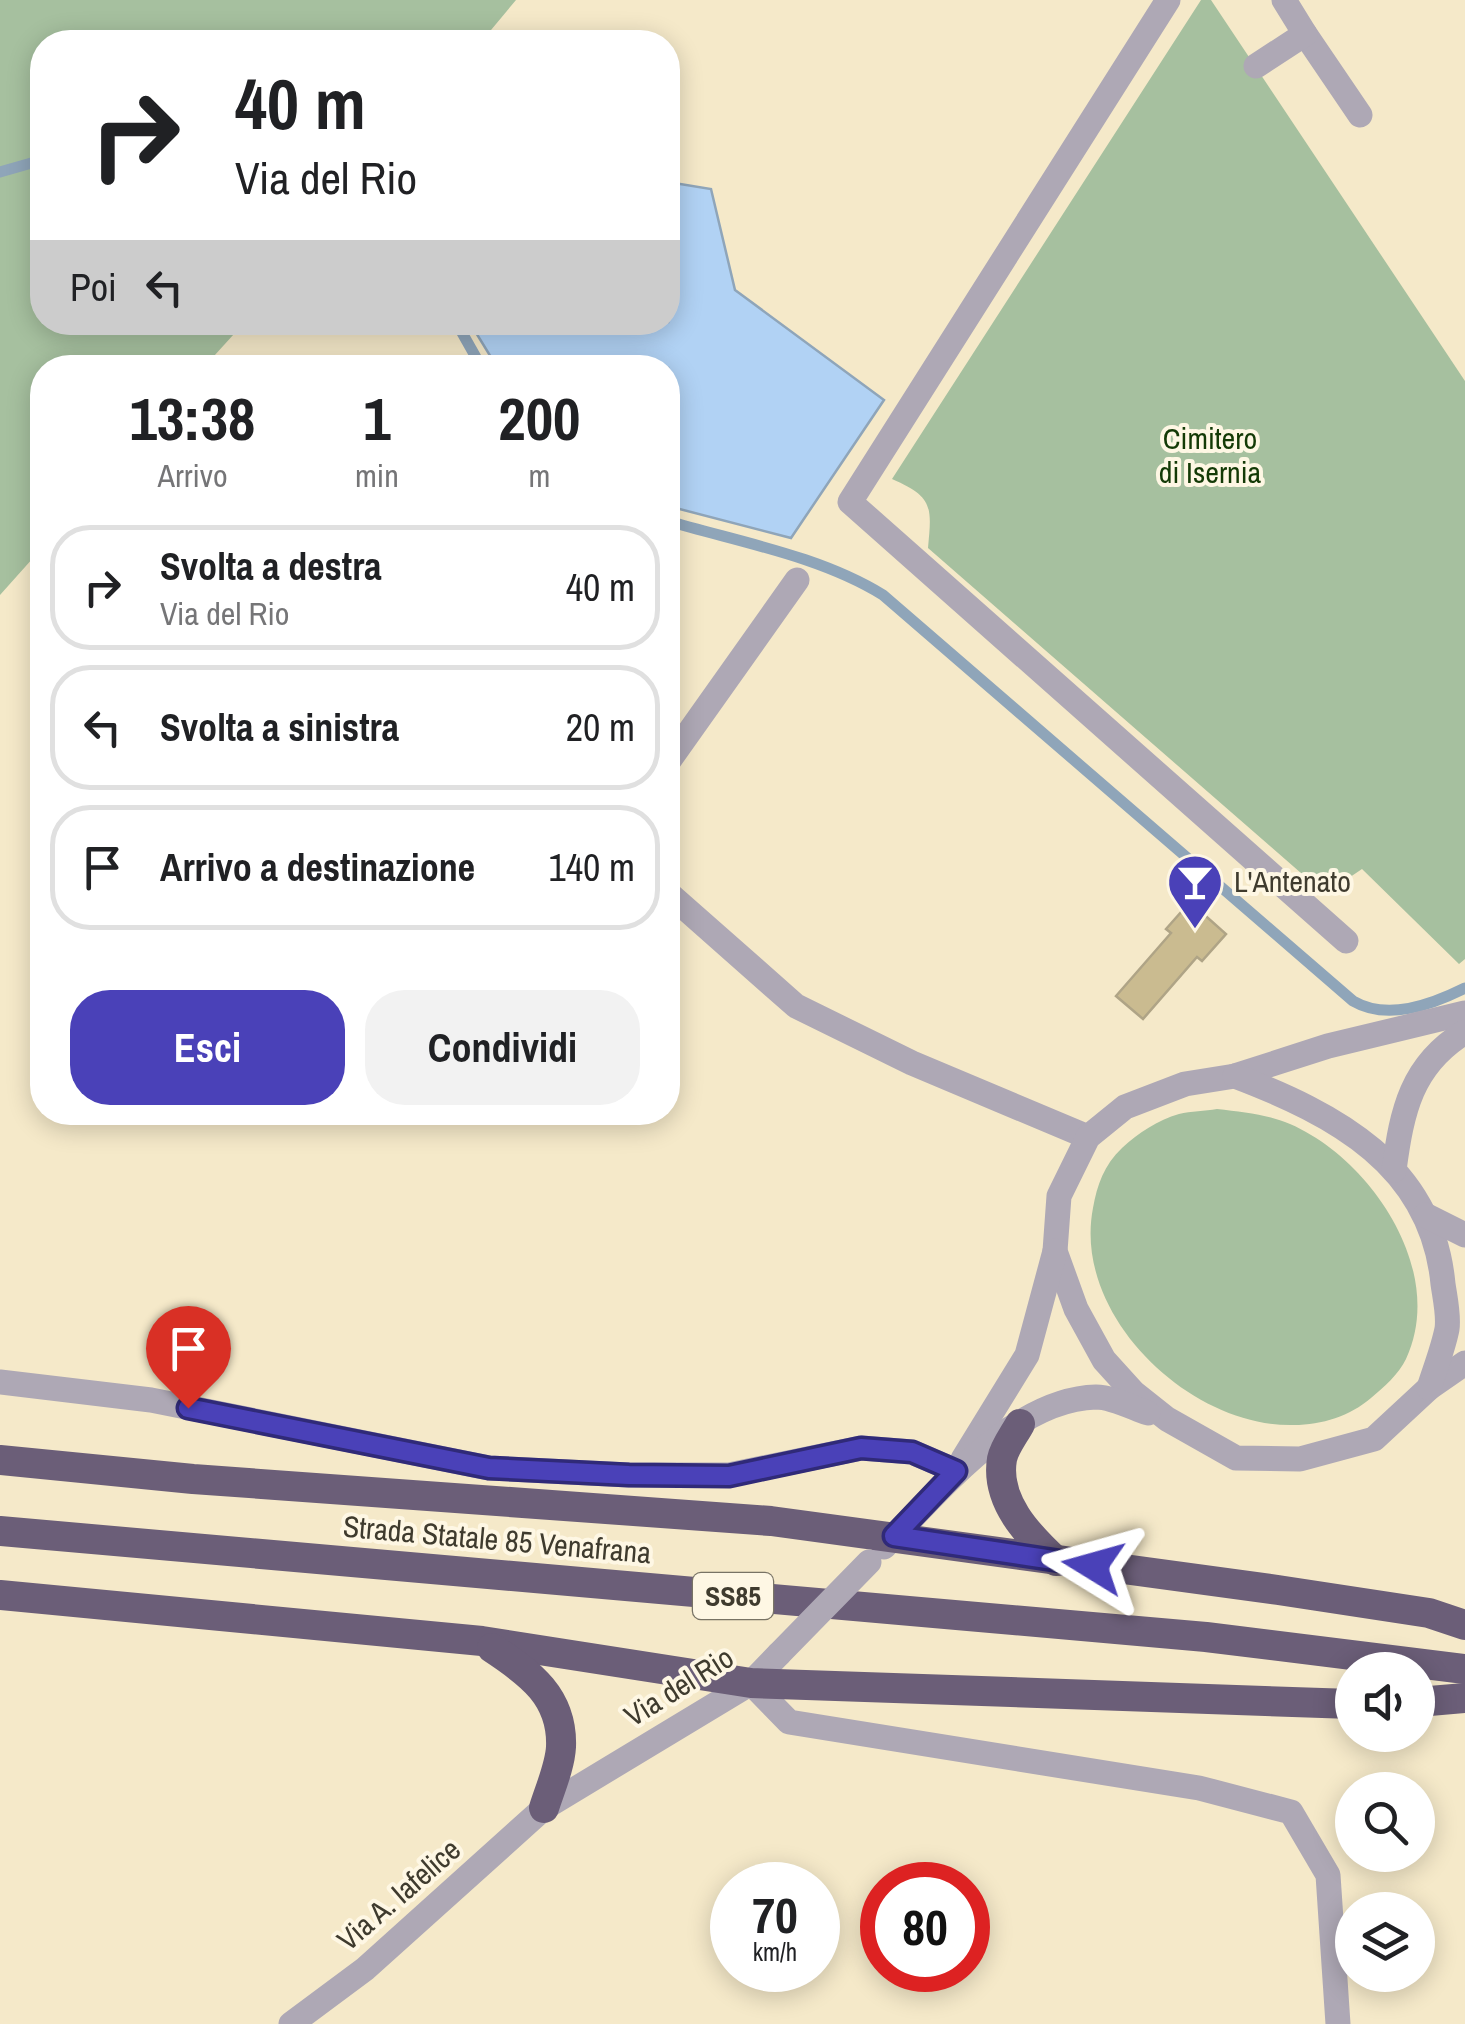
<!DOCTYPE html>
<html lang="it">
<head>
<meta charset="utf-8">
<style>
  :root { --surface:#fff; --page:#f2f2f2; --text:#202124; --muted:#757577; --line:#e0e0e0; --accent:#4a41b8 }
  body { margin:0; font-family:"Archivo Narrow",sans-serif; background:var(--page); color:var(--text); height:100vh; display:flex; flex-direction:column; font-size:38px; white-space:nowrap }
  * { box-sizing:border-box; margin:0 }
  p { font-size:32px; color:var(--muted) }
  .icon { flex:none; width:55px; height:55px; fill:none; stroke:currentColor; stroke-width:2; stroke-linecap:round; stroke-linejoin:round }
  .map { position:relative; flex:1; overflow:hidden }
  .details { position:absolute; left:30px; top:355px; width:650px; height:770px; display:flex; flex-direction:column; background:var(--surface); border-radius:40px; box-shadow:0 5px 25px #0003 }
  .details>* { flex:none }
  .top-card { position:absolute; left:30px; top:30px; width:650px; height:305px; border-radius:40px; box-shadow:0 5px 25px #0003; background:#fff; color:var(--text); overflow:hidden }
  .tools { position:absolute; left:1335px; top:1652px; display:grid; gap:20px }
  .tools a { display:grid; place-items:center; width:100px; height:100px; border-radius:50%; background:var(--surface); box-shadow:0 5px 25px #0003; font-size:50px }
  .speed { position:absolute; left:710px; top:1862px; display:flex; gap:20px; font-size:50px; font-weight:700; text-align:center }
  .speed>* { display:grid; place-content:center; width:130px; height:130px; border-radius:50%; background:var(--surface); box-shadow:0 5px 25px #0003; line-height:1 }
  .speed small { font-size:25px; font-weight:400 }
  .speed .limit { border:15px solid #d22; background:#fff; color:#111 }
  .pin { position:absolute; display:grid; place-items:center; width:85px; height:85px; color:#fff; margin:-102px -42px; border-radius:50% 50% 50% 0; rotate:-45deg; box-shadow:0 0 10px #0007 }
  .pin .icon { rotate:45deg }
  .me { position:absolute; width:110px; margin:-55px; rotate:278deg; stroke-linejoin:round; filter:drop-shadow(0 0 8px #0008) }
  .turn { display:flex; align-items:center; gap:35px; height:210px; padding:0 40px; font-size:45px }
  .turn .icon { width:130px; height:130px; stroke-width:2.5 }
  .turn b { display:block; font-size:70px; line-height:85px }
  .then { display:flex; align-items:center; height:95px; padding:0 40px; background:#0003; gap:20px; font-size:38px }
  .eta { display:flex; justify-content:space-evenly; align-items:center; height:170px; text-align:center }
  .eta b { font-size:60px; font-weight:800; line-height:70px }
  .primary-button { display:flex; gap:20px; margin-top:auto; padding:20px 40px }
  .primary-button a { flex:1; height:115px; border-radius:40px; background:var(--accent); color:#fff; font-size:40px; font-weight:800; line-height:115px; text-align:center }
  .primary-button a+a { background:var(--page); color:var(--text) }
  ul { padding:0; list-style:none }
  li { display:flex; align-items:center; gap:30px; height:125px; margin:0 20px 15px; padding:0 20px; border:5px solid var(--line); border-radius:40px }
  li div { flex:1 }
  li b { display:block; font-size:38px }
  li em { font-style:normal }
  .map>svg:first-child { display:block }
  .green { fill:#a6c09f }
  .water { fill:#b1d2f4; stroke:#8fa5b9; stroke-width:2.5 }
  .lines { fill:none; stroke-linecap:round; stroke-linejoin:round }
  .stream { stroke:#8fa5b9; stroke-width:11 }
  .building { fill:#cabb90; stroke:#afa486; stroke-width:2.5 }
  .minor { stroke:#aea8b5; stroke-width:25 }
  .highway { stroke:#6b5e78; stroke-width:30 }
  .minor-bridge { stroke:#aea8b5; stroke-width:25 }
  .route-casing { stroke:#302a78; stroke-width:25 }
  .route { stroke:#4a41b8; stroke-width:18 }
  .labels { text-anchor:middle; stroke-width:8; stroke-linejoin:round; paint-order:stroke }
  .shield { fill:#fef7e4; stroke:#787365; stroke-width:2.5 }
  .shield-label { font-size:28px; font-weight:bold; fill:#3f3b2e }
  .park-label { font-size:30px; fill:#133a06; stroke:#fef7e4 }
  .poi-label { font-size:30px; fill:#3f3b2e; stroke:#fef7e4; text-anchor:start }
  .street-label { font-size:30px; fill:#3f3b2e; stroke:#fef7e4 }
</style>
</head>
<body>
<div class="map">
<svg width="1465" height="2024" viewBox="0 0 1465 2024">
  <rect width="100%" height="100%" fill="#f5e9c9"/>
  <g class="green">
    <path d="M0 0H516L481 42H42V322L244 323 204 367 42 368V548L0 595Z"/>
    <path d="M1201 0H1211L1465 381V959L1459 964 1362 869 1325 894 928 548C932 506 933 497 892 479Z"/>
    <path d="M1217 1109C1243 1112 1266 1114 1290 1124 1371 1159 1447 1271 1406 1359 1399 1374 1383 1388 1371 1398 1350 1416 1322 1425 1294 1425 1191 1428 1072 1316 1093 1208 1097 1185 1104 1165 1122 1148 1138 1133 1158 1120 1179 1114 1191 1111 1205 1111 1217 1109Z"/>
  </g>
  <path class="water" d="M668 182 711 189 735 290 884 400 791 538 668 506V368L497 367 470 323 668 322Z"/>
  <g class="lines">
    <g class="stream">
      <path d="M0 172 42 160"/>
      <path d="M456 322 482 368"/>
      <path d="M668 521C739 542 820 556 883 595L1353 1001C1387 1021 1431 1005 1465 988"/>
    </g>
  </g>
  <path class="building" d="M1190 902 1226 934 1202 961 1197 957 1143 1019 1116 996 1171 933 1166 929Z"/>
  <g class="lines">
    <g class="minor">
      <path d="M1168 0 850 502 1346 941"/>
      <path d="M1305 34 1360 115"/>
      <path d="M1256 66 1305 34 1284 0"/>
      <path d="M668 762 797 580"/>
      <path d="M668 893 796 1006 912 1063 1088 1137"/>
      <path d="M1465 1013 1328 1046 1235 1076 1185 1084 1125 1107 1088 1137 1059 1196 1055 1251 1076 1309 1104 1360 1133 1392 1167 1419 1236 1458 1300 1459 1374 1439 1429 1388 1465 1363"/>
      <path d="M1235 1076C1335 1114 1432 1165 1443 1284 1445 1298 1449 1315 1447 1329 1443 1349 1435 1369 1429 1388"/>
      <path d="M1394 1170C1402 1111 1411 1065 1465 1032"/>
      <path d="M1425 1215 1465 1235"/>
      <path d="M0 1382 151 1400 489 1468 629 1475H729L861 1448 912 1452 956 1471"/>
      <path d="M963 1459 1027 1355 1055 1251"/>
      <path d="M884 1547C938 1493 1013 1399 1096 1397 1112 1397 1133 1408 1148 1413"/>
      <path d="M751 1683 789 1722 1199 1788 1291 1812 1328 1875 1338 2024"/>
      <path d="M291 2024 365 1969 544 1808 751 1683 779 1654"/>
    </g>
    <g class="highway">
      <path d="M1020 1424C1014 1435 1004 1448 1002 1459 995 1501 1028 1535 1056 1561"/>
      <path d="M0 1460 193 1479 771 1521 1278 1590 1429 1613 1465 1625"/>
      <path d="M0 1531 1206 1637 1465 1669"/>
      <path d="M0 1595 482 1641 751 1683 1352 1704"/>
      <path d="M492 1648C530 1673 563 1697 561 1747 560 1766 550 1789 544 1808"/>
      <path d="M1418 1702 1465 1698"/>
    </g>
    <path class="minor-bridge" d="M779 1654 869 1562"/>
  </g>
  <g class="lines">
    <g class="route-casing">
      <path id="route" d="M188 1408 489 1468 629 1475 729 1476 861 1448 912 1452 956 1471 894 1536 1093 1566"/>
    </g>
    <use href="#route" class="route"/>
  </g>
  <defs>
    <g id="bar-pin" transform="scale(2.875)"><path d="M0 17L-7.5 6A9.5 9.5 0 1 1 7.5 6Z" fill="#4a41b8" stroke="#fef7e4"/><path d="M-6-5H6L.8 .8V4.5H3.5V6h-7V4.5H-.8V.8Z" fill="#fff"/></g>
  </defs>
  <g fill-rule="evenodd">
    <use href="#bar-pin" x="1195" y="882"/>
  </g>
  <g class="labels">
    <rect class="shield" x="693" y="1573" width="80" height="46" rx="8"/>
    <g class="shield-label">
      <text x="733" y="1606">SS85</text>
    </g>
    <g class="park-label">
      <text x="1210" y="449">Cimitero<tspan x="1210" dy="34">di Isernia</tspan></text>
    </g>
    <g class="poi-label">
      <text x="1234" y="892">L'Antenato</text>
    </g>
    <g class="street-label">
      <text transform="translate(497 1540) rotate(5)" y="10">Strada Statale 85 Venafrana</text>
      <text transform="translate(679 1687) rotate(-32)" y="10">Via del Rio</text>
      <text transform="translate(399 1895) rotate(-41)" y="10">Via A. Iafelice</text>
    </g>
  </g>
</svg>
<div class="tools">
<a><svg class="icon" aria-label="sound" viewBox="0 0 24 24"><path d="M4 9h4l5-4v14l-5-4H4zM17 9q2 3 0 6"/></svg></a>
<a><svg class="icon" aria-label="search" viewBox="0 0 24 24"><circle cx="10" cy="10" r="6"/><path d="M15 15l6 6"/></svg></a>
<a><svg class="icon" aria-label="layers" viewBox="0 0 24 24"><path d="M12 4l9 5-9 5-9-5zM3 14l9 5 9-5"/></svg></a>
</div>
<div class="speed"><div>70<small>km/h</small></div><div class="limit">80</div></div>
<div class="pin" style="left:188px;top:1408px;background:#d93025"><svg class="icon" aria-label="arrive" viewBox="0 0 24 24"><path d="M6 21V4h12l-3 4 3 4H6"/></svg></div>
<svg class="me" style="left:1093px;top:1566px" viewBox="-20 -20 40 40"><path d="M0-17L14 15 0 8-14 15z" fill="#4a41b8" stroke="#fff" stroke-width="4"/></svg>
<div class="top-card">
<div class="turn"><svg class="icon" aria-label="right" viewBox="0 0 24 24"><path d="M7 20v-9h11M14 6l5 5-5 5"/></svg><div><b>40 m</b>Via del Rio</div></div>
<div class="then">Poi<svg class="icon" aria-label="left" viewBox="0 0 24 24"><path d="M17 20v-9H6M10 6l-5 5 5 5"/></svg></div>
</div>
<section class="details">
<div class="eta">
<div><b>13:38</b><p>Arrivo</p></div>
<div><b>1</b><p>min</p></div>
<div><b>200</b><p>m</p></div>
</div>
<ul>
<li><svg class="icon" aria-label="right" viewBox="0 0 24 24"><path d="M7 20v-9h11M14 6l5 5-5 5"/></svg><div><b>Svolta a destra</b><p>Via del Rio</p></div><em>40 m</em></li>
<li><svg class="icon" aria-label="left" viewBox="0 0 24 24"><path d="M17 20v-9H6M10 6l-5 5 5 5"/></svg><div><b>Svolta a sinistra</b></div><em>20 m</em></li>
<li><svg class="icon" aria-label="arrive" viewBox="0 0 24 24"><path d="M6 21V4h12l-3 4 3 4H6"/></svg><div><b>Arrivo a destinazione</b></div><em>140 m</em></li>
</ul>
<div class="primary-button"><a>Esci</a><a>Condividi</a></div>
</section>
</div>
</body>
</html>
